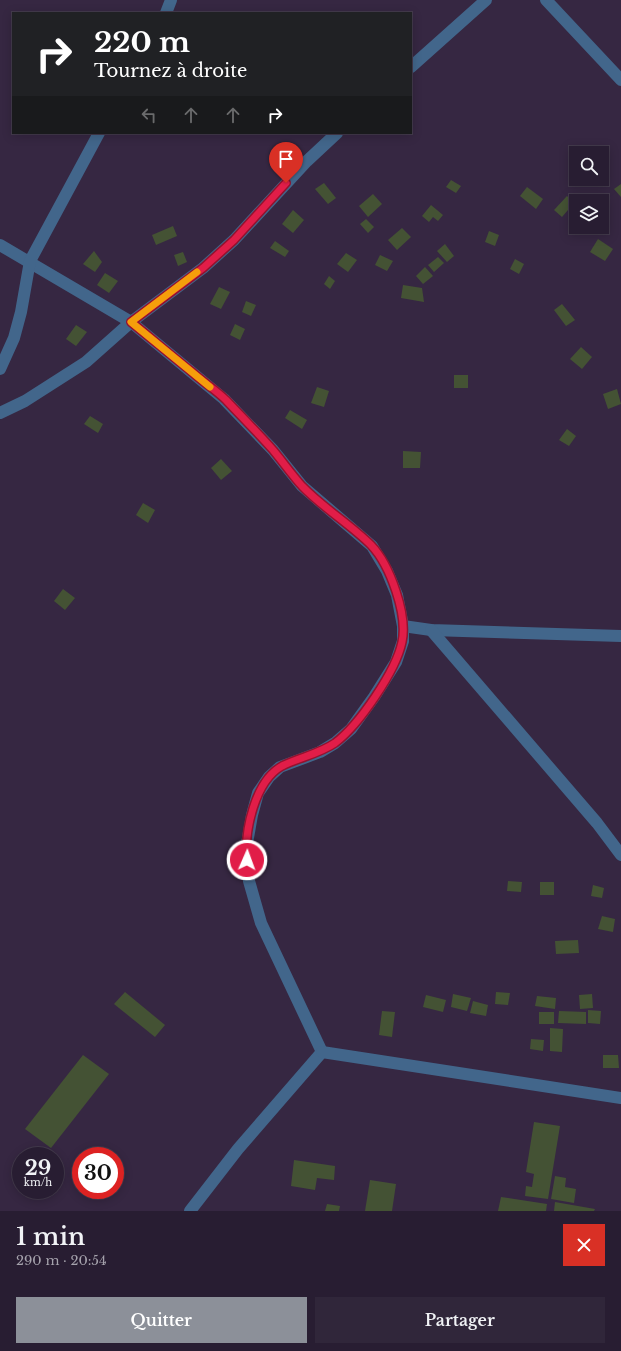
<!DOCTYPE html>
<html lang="fr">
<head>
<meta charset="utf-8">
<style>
  :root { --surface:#281d32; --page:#30263a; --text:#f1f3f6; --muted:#a5a2ac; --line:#443b4d; --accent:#8c9099 }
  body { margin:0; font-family:"Libre Baskerville",serif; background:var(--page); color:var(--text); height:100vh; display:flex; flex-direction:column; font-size:15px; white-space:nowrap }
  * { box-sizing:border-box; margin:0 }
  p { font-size:13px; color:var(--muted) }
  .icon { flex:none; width:22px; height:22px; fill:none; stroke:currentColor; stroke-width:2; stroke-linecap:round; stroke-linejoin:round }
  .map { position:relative; height:1211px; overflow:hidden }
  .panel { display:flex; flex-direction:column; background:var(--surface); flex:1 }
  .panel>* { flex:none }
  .guide { position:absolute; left:12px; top:12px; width:400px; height:122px; border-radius:0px; box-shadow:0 2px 10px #0003,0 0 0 1px var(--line); background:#202124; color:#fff; overflow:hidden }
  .tools { position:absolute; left:569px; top:146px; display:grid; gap:8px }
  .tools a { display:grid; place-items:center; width:40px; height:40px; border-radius:0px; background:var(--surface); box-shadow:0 2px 10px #0003,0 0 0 1px var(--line); font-size:20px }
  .speed { position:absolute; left:12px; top:1147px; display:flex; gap:8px; font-size:20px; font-weight:700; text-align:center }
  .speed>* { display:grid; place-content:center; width:52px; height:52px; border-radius:50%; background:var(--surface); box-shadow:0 2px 10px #0003,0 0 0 1px var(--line); line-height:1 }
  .speed small { font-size:10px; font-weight:400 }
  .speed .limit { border:6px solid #d22; background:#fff; color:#111 }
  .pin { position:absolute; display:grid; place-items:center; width:34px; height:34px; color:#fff; margin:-41px -17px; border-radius:50% 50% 50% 0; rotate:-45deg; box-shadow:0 0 4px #0007 }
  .pin .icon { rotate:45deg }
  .me { position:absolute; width:44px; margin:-22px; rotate:2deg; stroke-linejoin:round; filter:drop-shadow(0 0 3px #0008) }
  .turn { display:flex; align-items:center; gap:14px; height:84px; padding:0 16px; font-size:18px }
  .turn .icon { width:52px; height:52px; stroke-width:2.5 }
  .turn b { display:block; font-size:28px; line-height:34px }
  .lanes { display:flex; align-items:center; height:38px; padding:0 16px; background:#0003; justify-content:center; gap:20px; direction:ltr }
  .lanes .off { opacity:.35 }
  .round { display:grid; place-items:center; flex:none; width:42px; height:42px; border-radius:0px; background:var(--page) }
  .headline { display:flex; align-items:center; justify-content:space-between; height:68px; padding:0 16px }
  h1 { font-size:24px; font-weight:600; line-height:30px }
  .primary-button { display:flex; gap:8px; margin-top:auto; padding:8px 16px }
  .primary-button a { flex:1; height:46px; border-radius:0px; background:var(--accent); color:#fff; font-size:16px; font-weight:600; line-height:46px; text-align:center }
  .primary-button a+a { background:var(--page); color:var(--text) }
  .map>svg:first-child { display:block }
  .building { fill:#445234 }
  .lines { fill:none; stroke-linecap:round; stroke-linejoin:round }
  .minor { stroke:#42668b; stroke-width:12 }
  .route-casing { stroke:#92132f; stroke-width:10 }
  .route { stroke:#e11d48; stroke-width:7 }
  .slow { stroke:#f59e0b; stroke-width:7 }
</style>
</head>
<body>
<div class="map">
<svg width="621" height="1211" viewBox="0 0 621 1211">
  <rect width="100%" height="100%" fill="#362742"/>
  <g class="building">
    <path d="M583 179H597L590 186Z"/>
    <path d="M451 180 461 186 456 193 446 187Z"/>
    <path d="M324 183 336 198 328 204 315 189Z"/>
    <path d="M621 184V197L614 189Z"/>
    <path d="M527 187 543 199 536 209 520 196Z"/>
    <path d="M373 194 382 204 368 217 359 206Z"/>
    <path d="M567 196 574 203 562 217 554 210Z"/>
    <path d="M431 205 443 215 438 221 433 217 429 222 422 216Z"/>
    <path d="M293 210 304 220 293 233 282 224Z"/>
    <path d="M366 219 374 227 368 233 360 224Z"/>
    <path d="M173 226 177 236 156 245 152 235Z"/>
    <path d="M402 228 411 237 397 250 388 240Z"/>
    <path d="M489 231 499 235 495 246 485 242Z"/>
    <path d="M598 239 613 249 605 261 590 252Z"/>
    <path d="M275 241 289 251 285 257 270 248Z"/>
    <path d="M445 244 454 256 447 262 437 251Z"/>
    <path d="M94 251 102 262 95 272 83 264Z"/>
    <path d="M183 252 187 262 178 266 174 255Z"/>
    <path d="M346 253 357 260 348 272 337 264Z"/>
    <path d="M380 255 393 261 387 271 375 265Z"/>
    <path d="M438 257 444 263 434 272 428 265Z"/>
    <path d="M515 259 524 264 519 274 510 269Z"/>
    <path d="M425 267 433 276 423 284 416 276Z"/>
    <path d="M105 273 118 281 109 293 97 285Z"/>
    <path d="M329 276 335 281 330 289 324 284Z"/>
    <path d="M403 285 422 288 424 302 401 298Z"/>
    <path d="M219 287 230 292 221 309 210 304Z"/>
    <path d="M246 301 256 305 251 316 242 312Z"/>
    <path d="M562 304 575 320 566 326 554 310Z"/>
    <path d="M235 324 245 329 240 340 230 335Z"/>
    <path d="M76 325 87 332 76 346 66 339Z"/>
    <path d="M581 347 592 357 582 369 570 359Z"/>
    <rect x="454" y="375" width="14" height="13"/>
    <path d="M317 387 329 391 324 407 311 403Z"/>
    <path d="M617 389 621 404 608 409 603 394Z"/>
    <path d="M290 410 307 420 302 429 285 418Z"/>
    <path d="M90 416 103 424 98 433 84 424Z"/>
    <path d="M567 429 576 436 569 446 559 440Z"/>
    <path d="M403 451 421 452 420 468H403Z"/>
    <path d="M221 459 232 471 221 480 211 468Z"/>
    <path d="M143 503 155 510 148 523 136 515Z"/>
    <path d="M63 589 75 598 65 610 54 601Z"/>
    <path d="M508 881 522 882 521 892 507 891Z"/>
    <rect x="540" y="882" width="14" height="13"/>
    <path d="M593 885 604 888 602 898 591 896Z"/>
    <path d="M602 916 615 919 613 932 598 929Z"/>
    <path d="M578 940 579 953 556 954 555 941Z"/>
    <path d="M125 992 165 1025 155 1037 114 1004Z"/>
    <path d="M496 992 510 993 508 1005 495 1004Z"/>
    <path d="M453 994 471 998 467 1011 451 1007Z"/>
    <path d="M592 994 593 1008 580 1009 579 995Z"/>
    <path d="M426 995 446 1000 443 1012 423 1007Z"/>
    <path d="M537 996 556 998 555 1009 535 1006Z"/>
    <path d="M473 1001 488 1005 486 1016 470 1013Z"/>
    <path d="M588 1010 601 1011 600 1024 588 1023Z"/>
    <path d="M382 1011 395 1012 392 1037 379 1035Z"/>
    <path d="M559 1011 586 1012V1024L558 1023Z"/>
    <rect x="539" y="1012" width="15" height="12"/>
    <path d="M550 1028 563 1029 562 1052 550 1051Z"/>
    <path d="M531 1039 544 1040 543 1051 530 1049Z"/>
    <path d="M83 1055 109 1074 51 1148 25 1129Z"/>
    <path d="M603 1055H618L619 1068H603Z"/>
    <path d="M534 1122 560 1126 548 1199 525 1196 526 1186 532 1187 534 1174 526 1172Z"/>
    <path d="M294 1160 335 1166 334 1180 317 1178 315 1190 291 1186Z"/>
    <path d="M555 1176 566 1178 565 1187 576 1189 574 1203 551 1199Z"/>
    <path d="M370 1180 396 1184 392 1211H365Z"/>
    <path d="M501 1197 547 1204 546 1211H498Z"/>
    <path d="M555 1202 595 1209 594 1211H554Z"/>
    <path d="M327 1204 340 1206 339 1211H325Z"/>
  </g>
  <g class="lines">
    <g class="minor">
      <path d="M546 0 621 80"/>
      <path d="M166 13 171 0"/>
      <path d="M411 67 486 0"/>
      <path d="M0 245 131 322 224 399 273 450 302 486 372 546 387 571 397 595 403 626V641L396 662 374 697 351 729 335 743 320 752 280 767 269 777 258 793 252 815 246 849 249 881 261 923 322 1052 238 1149 190 1211"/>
      <path d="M0 369 14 338 21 312 30 261 99 133"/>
      <path d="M0 413 25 401 86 362 131 322 203 268 234 240 307 161 337 133"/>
      <path d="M403 626 431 630 621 636"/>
      <path d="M431 630 597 823 621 855"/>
      <path d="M322 1052 621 1098"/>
    </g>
  </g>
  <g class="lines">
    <g class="route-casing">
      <path id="route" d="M247 860C244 831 255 781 282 766 300 757 319 754 335 743 359 725 396 671 402 642 408 615 390 565 371 545 350 524 323 508 302 486 292 475 283 462 273 450 258 433 242 417 226 400 216 390 203 382 192 372 172 356 152 339 131 322L203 268 234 240 286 183"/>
    </g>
    <use href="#route" class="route"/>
    <path class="slow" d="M197 272 131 322 210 387"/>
  </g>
</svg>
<div class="tools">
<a><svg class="icon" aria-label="search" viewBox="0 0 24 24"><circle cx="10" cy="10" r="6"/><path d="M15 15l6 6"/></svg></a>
<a><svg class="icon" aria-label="layers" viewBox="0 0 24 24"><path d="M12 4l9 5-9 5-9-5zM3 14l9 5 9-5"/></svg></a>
</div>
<div class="speed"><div>29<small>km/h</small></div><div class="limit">30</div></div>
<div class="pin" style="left:286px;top:183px;background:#d93025"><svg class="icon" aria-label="arrive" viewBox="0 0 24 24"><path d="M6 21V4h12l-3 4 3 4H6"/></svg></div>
<svg class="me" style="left:247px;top:860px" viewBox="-20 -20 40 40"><circle r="17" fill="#e11d48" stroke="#fff" stroke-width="3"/><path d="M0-11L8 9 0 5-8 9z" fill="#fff"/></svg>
<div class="guide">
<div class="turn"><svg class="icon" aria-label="right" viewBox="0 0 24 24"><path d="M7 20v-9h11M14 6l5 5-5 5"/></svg><div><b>220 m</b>Tournez à droite</div></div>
<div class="lanes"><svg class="icon off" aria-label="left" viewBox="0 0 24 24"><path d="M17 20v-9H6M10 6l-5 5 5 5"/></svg><svg class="icon off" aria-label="ahead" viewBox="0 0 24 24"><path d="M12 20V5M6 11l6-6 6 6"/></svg><svg class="icon off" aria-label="ahead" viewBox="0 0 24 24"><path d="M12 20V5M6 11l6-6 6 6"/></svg><svg class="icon" aria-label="right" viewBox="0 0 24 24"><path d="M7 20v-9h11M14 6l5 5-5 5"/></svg></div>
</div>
</div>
<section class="panel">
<div class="headline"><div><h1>1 min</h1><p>290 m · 20:54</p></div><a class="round" style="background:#d93025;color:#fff"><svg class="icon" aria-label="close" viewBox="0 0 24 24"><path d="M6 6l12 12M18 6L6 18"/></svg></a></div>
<div class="primary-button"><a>Quitter</a><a>Partager</a></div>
</section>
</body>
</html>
